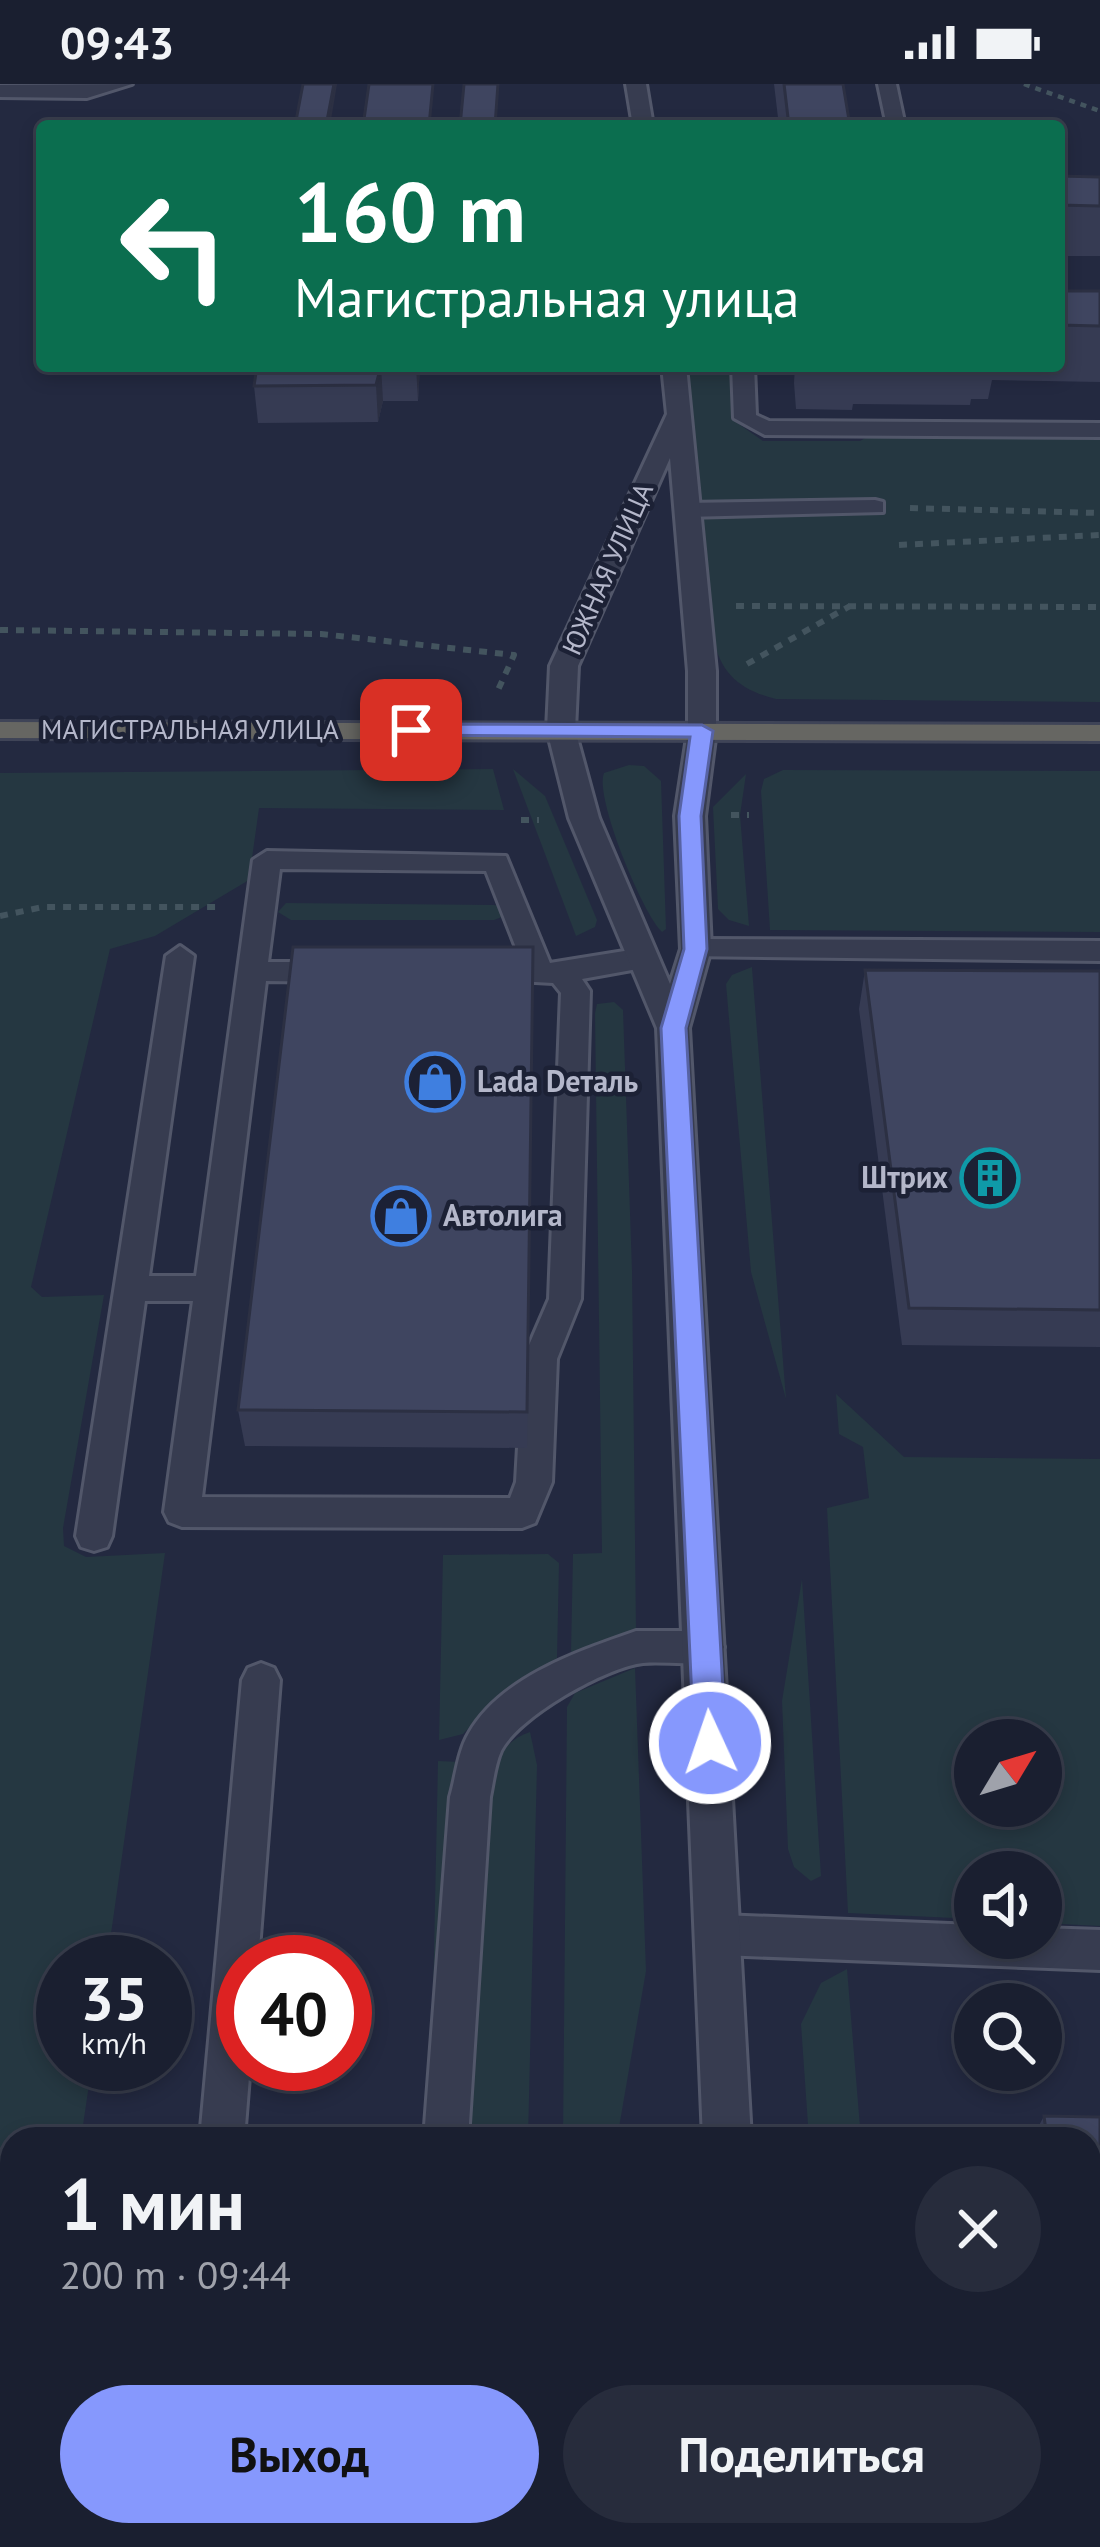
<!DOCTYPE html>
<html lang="ru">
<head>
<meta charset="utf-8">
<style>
  :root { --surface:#1a1f30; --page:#272c3c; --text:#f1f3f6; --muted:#9fa2ab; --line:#383d4c; --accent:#8698fd }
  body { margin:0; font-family:"PT Sans",sans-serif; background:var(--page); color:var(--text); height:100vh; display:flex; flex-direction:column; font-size:45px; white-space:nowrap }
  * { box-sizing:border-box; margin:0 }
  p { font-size:39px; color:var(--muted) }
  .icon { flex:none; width:66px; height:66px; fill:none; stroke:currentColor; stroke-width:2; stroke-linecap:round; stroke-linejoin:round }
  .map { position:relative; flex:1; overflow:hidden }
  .sheet { position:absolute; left:0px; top:2043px; width:1101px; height:420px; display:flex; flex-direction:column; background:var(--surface); border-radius:36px 36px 0 0; box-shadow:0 6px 18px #0003,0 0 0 3px var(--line) }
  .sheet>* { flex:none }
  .top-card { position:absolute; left:36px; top:36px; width:1029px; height:252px; border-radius:12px; box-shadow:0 6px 18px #0003,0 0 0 3px var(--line); background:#0b6e4f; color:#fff; overflow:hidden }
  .needle { width:78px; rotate:52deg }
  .fabs { position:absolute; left:954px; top:1635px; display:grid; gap:24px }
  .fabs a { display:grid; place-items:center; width:108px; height:108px; border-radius:50%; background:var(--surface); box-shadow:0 6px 18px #0003,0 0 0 3px var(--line); font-size:60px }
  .speed { position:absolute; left:36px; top:1851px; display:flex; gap:24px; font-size:60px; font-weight:700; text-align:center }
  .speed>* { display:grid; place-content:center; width:156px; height:156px; border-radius:50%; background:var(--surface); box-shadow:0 6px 18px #0003,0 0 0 3px var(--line); line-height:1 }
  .speed small { font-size:30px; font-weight:400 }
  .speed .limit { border:18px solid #d22; background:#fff; color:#111 }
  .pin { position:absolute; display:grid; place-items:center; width:102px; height:102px; color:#fff; margin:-51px; border-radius:24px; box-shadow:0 6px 18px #0006 }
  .me { position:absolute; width:132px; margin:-66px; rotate:357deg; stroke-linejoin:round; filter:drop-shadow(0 0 9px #0008) }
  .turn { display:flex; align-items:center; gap:42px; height:252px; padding:0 60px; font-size:54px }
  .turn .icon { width:156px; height:156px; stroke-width:2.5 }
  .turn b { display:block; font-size:84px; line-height:102px }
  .round { display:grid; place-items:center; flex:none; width:126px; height:126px; border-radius:63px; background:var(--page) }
  .overview { display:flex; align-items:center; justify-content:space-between; height:204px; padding:0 60px }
  h1 { font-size:72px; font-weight:700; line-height:90px }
  .cta { display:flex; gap:24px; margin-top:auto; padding:24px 60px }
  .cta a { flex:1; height:138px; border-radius:72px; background:var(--accent); color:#111; font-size:48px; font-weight:700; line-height:138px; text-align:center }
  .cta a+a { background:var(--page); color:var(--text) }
  .status { display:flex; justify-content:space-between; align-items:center; height:84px; padding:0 60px; background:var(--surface); direction:ltr }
  .status svg { height:33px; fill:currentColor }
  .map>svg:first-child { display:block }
  .green { fill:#253741; fill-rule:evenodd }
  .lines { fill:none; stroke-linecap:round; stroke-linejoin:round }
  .service-casing { stroke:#52576a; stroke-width:6 }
  .minor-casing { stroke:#52576a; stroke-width:6 }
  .tertiary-casing { stroke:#52576a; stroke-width:6 }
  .trunk-casing { stroke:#3f4457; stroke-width:6 }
  .path-far1 { stroke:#43545e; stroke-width:4.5; stroke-dasharray:6 6; stroke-linecap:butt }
  .path { stroke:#43545e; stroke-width:6; stroke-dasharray:8 8; stroke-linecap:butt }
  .service { fill:#373c50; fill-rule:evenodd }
  .minor { fill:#373c50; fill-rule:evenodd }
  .tertiary { fill:#373c50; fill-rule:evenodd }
  .trunk { fill:#666662; fill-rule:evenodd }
  .wall { fill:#363b53 }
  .shaded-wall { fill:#2c3043 }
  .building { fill:#3f4560; stroke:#2c3043; stroke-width:3 }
  .route { fill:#8698fd; stroke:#5763a4; stroke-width:3 }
  .labels { text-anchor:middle; stroke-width:9; stroke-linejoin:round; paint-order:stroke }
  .far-street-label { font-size:27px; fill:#b4b7ca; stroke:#1c2135 }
  .poi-label { font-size:30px; font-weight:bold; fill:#b4b7ca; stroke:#1c2135; text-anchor:start }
</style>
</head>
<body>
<div class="status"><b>09:43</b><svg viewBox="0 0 49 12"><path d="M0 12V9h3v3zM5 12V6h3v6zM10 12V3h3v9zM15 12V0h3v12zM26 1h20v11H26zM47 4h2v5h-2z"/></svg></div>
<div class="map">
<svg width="1100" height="2463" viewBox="0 0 1100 2463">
  <rect width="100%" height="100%" fill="#232940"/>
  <g class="green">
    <path d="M685 282H732L733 336 763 357H860L874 349 1100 351V618L776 615C740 606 721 590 713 554L694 407Z"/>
    <path d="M629 681 644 682 661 697 666 845 662 848C643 831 594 713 604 689Z"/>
    <path d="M493 685 504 726 259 724 249 796 155 852 110 865 31 1203 42 1213 104 1211 63 1444 64 1462 86 1473 165 1469 107 1878H63V1980H92L81 2055H12V2451H25L23 2463H0V689Z"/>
    <path d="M513 685 545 712 597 836 595 843 576 852Z"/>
    <path d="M783 686 1100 687V848L770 846 761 707 764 695Z"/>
    <path d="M746 690 740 731 749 842 729 836 718 825 713 723Z"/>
    <path d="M286 819 494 821 502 822 507 831 494 836H291L278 828Z"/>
    <path d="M752 883V884L786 1315 751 1188 726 900 732 891Z"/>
    <path d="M614 918 623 926 632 1186 636 1547 571 1568 573 1470 602 1469 595 929 597 920Z"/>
    <path d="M836 1310 904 1373 1100 1375V1842L1041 1839V1788H975V1835L848 1829 827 1424 869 1414 863 1363 839 1350ZM975 1656H1041V1722H975Z"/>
    <path d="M548 1470 559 1479 557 1574 492 1619 463 1650 439 1656 443 1471Z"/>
    <path d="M802 1495 821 1792 811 1797 794 1783 788 1765 782 1617Z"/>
    <path d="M635 1584 646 1887 617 2055H563L567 1623 575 1609Z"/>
    <path d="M530 1648 537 1681 528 2055H463L487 1710C492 1682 502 1657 530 1648Z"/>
    <path d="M438 1677 461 1678 432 1964Z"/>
    <path d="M847 1885 861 2055H809L801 1940 821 1899Z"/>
  </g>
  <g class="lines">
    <g class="service-casing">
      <g id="service">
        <path d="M878 0H896L905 42H887Z"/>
        <path d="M732 282H754L756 331 769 337 1100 339V353L765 351 734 334Z"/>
        <path d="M875 416 883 418V428L686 433 675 426 686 419Z"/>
        <path d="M267 767 506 772 550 879 643 864 657 874 643 884 582 895 590 907 581 1215 557 1275 552 1398 535 1439 522 1444 182 1443 169 1438 164 1428 193 1217H145L112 1452 107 1463 94 1467 81 1463 76 1452 166 872 180 862 194 872 149 1192H196L253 776ZM280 785 486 787 522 879 479 881 475 888 479 895 553 899 561 909 549 1215 523 1275 516 1398 510 1414 202 1413 266 897 335 898 349 888 335 878H268Z"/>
        <path d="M636 1547H705L718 1552 724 1563 718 1574C694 1583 668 1577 643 1579 606 1583 518 1633 501 1667 495 1680 493 1699 490 1713L468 2055H424L450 1713C456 1693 458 1667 469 1649 501 1593 579 1567 636 1547Z"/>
        <path d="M261 1579 274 1584 280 1596 258 1878H243V1980H250L244 2055H200L242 1596 248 1584Z"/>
        <path d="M721 1831 975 1841V1854H1041V1844L1100 1846V1886L721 1871 707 1865 701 1851 707 1837Z"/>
        <path d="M141 2451H189L188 2463H140Z"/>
        <rect x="421" y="2451" width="48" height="12"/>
      </g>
    </g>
    <g class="minor-casing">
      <g id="minor">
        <path d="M132 0 87 14 0 13V1Z"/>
        <path d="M626 0H646L653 42H633Z"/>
        <path d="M662 282H686L716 587V647L702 655 688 647V587L670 374 578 582 575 646 561 654 551 652 547 646 550 582 667 330Z"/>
        <path d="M696 855 1100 857V877L685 872 681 865 685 858Z"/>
      </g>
    </g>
    <g class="tertiary-casing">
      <g id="tertiary">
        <path d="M561 638 575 646 599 734 670 900 681 865 675 732 688 647 702 639 716 647 705 732 711 865 689 944 751 2055H703L657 944 569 734 547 646Z"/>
        <path d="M717 2451H769L770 2463H718Z"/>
      </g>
    </g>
    <g class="trunk-casing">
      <path id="trunk" d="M0 638 1100 641V657L0 654Z"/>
    </g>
    <path class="path-far1" d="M1024 0 1100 27"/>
    <g class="path">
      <path d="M910 424 1100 429"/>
      <path d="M899 461 1100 451"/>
      <path d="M736 522 1100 523"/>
      <path d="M0 546 321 550 514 571 498 606"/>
      <path d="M747 580 850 522"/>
      <path d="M731 731H749"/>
      <path d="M521 736H539"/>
      <path d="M0 832 43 823H217"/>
    </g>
    <use href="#service" class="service"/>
    <use href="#minor" class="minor"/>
    <use href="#tertiary" class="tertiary"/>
    <use href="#trunk" class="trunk"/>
  </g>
  <g class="wall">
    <path d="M774 0H843L850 42H779Z"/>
    <path d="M1059 92 1100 93V172H1059Z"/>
    <path d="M1059 207H1100V298L992 296 988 315H971L970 321 853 320 852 326 796 325 794 299 795 282H1059Z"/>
    <path d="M257 282H420L418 317H383L378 338 258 339 254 302Z"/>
    <path d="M865 886 1100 887V1263L902 1261 859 925Z"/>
    <path d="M533 902 527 1364 245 1362 238 1326Z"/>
    <path d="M1044 2032 1100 2033V2463H936L935 2451H1089V2055H1035L1034 2051Z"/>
  </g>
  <g class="shaded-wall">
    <path d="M334 0H337L330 42H326Z"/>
    <path d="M381 282 383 317 378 338 376 301Z"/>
    <path d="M416 282H420L418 317Z"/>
  </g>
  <g class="building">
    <path d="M303 0H334L326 42H295Z"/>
    <path d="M369 0H433L429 42H363Z"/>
    <path d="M464 0H498L495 42H460Z"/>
    <path d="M784 0H843L850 42H789Z"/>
    <path d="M1059 92 1100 93V122L1059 121Z"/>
    <path d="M1059 207H1100V242L1059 241Z"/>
    <path d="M257 282H381L376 301 254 302Z"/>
    <path d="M293 863H533L527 1328 238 1326Z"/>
    <path d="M865 886 1100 887V1226L909 1224Z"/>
    <path d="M1044 2032 1100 2033V2379H1089V2055H1047Z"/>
    <path d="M1089 2379H1100V2463H950L949 2451H1089Z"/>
  </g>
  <path class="route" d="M411 640 702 641 713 647 701 732 707 865 686 944 726 1659 721 1669 710 1673 699 1669 694 1659 661 944 684 865 679 732 690 653 404 651 401 646Z"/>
  <defs>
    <g id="shop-ring" transform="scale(3)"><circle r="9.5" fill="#1c2135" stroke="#3f7fe0" stroke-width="1.5"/><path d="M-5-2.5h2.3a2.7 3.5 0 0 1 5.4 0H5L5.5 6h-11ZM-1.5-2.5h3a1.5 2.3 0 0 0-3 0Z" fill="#3f7fe0"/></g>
    <g id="building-ring" transform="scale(3)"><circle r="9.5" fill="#1c2135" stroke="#0f9aa8" stroke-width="1.5"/><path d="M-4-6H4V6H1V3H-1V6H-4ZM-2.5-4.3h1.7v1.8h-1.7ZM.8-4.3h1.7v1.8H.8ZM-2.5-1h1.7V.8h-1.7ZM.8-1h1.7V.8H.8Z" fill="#0f9aa8"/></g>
  </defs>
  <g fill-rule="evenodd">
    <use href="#shop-ring" x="435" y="998"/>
    <use href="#building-ring" x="990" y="1094"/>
    <use href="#shop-ring" x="401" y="1132"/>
  </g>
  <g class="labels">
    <g class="far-street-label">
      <text transform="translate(608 485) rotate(-66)" y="9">ЮЖНАЯ УЛИЦА</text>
      <text x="190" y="655">МАГИСТРАЛЬНАЯ УЛИЦА</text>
    </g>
    <g class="poi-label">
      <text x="477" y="1008">Lada Dеталь</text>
      <text x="948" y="1104" text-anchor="end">Штрих</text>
      <text x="443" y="1142">Автолига</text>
    </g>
  </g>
</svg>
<div class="fabs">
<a><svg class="needle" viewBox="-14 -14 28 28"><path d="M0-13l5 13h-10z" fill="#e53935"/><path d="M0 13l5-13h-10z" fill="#9fa2ab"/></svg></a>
<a><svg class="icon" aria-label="sound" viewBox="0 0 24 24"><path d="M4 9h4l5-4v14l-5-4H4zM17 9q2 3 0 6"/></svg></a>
<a><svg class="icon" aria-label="search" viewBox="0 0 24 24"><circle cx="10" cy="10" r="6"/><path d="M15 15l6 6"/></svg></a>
</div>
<div class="speed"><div>35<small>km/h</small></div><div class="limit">40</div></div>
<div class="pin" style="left:411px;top:646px;background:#d93025"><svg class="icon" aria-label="arrive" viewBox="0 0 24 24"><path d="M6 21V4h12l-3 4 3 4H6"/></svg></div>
<svg class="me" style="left:710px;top:1659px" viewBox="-20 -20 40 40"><circle r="17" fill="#8698fd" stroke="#fff" stroke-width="3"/><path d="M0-11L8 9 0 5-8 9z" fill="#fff"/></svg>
<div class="top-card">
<div class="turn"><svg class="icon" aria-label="left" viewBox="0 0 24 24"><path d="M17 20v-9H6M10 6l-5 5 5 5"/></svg><div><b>160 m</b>Магистральная улица</div></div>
</div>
<section class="sheet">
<div class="overview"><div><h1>1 мин</h1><p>200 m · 09:44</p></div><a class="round"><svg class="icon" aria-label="close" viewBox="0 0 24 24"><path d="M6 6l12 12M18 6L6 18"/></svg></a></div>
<div class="cta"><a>Выход</a><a>Поделиться</a></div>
</section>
</div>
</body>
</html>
